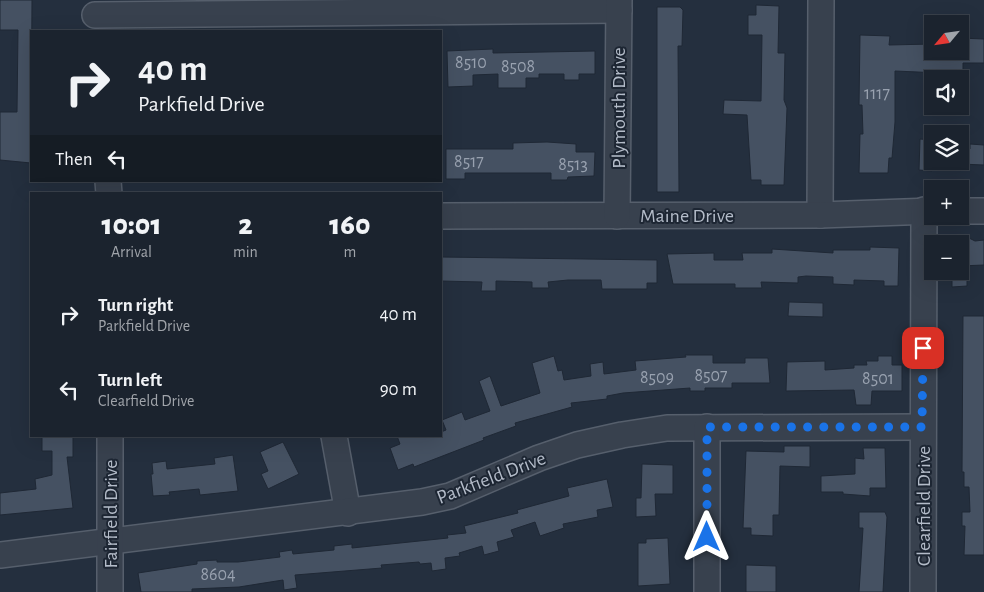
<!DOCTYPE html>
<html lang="en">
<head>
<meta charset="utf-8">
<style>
  :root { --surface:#1b232e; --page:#242b36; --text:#f1f3f6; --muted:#a0a4aa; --line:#39404a }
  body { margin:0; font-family:"Alegreya Sans",sans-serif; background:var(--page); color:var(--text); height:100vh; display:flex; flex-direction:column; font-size:19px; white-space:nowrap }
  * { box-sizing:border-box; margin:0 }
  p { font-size:16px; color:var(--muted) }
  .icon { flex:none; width:28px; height:28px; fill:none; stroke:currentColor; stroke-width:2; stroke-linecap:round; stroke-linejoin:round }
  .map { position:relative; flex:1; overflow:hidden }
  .panel { position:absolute; left:30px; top:192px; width:412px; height:245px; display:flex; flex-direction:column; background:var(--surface); border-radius:0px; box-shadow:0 5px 20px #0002,0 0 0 1px var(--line) }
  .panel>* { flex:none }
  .guide { position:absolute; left:30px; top:30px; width:412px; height:152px; border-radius:0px; box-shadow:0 5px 20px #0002,0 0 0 1px var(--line); background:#1b232e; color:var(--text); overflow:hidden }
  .needle { width:32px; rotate:241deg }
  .tools { position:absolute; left:924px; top:15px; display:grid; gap:10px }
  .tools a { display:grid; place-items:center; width:45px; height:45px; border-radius:0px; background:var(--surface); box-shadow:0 5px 20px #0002,0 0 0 1px var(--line); font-size:25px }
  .pin { position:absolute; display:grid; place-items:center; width:42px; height:42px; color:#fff; margin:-21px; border-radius:10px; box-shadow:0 2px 8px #0006 }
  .me { position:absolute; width:55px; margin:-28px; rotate:0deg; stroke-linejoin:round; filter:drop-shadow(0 0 4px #0008) }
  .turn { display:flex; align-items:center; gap:18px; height:105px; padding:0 25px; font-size:22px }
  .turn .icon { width:65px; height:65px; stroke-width:2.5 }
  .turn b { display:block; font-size:35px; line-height:42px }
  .then { display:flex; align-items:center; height:48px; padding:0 25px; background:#0003; gap:10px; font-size:19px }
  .eta { display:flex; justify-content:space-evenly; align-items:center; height:85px; text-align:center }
  .eta b { font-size:30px; font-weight:800; line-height:35px }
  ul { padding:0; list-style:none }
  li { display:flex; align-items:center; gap:15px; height:75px; padding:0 25px }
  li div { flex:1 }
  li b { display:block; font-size:19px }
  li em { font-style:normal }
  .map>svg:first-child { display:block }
  .building { fill:#455162; stroke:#1f2835 }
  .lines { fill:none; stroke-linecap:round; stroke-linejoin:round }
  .minor-casing { stroke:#565f6c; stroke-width:28 }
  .minor { stroke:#38414e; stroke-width:25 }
  .route { stroke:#1a73e8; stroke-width:9; stroke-dasharray:0 16.2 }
  .labels { text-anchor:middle; stroke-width:4; stroke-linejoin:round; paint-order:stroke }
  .number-label { font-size:18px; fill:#98a1af }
  .street-label { font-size:20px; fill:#b4bcc9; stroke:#1d2633 }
</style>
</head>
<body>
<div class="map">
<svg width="984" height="592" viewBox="0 0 984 592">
  <rect width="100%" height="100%" fill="#242f3e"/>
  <g class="building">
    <path d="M0 0H32L31 163 0 160V112H17L18 30H0Z"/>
    <path d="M756 5 779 6 778 53H785L784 100 787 108 784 185H761V180H751L747 115 723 114 724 100 761 101 762 35H748V15H756Z"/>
    <path d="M657 7H680L683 10 682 46H678L679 192H657Z"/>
    <path d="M860 35 890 36 889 45 932 44V51H960V38L984 39V63H963V74L895 71V122L892 158H889L888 173H859L860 134H863L862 105H859Z"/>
    <path d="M493 49V53L595 51V74H579V80H564V74H539V78H526V88H498V74L473 75V86L448 87 447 51Z"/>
    <path d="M920 139 932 140V171L919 170Z"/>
    <path d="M547 142 576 144V152H595L594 176 568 177 567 180H551V173H465V179H446V149H513V143Z"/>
    <path d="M970 144 984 145V165L960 164V149H970Z"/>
    <path d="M967 237 975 241 984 240V265L960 266V245Z"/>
    <path d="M870 247 899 248 898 286H884V281L854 280V285L833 284V277L806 276 798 277V283L761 282 762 288H735V284H673L667 254 714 253V260H743L742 253H772V249L833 253V250H870Z"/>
    <path d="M441 257 657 260V283H647V289H602L601 280H568L548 282 549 288H532V282L496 281V291H481L482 282 441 281Z"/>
    <path d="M952 271H967V286L952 287Z"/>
    <path d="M789 302 823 303V317L788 316Z"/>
    <path d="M963 316H984V555H964L965 526H962V512H970L969 487H964V472H962Z"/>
    <path d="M685 355H713V363H745V358H768L770 383H732V388H705V391H690V388L623 393 607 396V399L571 403 572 407 515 423 516 426 483 438 484 440 414 467 413 464 398 470 390 448 400 444 397 436H441V432L446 430 442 420 462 412 465 420 490 411 479 381 490 376 501 406 540 393 532 363 554 356 558 371 562 370 564 380 591 376 590 364 603 362 604 374 636 370 635 361 686 357Z"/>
    <path d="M878 356H892V365H902V391H872L871 405H856L854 390 786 391 787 362 825 361V370L854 368V365H867L866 361H878Z"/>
    <path d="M42 436H73V457H67L73 508 0 515V493L36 489 35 479 52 475V451H42Z"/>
    <path d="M283 442 299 474 268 489 261 474 268 471 260 452Z"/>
    <path d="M784 446H810V467L780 466 779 515H773V536L751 535V528H743L746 451 784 452Z"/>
    <path d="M863 448H885L886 488H870V496L843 494V492H821V476L855 474V458L864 459Z"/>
    <path d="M233 455 238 491 200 495 199 489 169 492 170 495 153 496 151 474H153L152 463 166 461 167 469 215 464 214 458Z"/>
    <path d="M642 464 673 465V494H655L656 516 636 517V498H641Z"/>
    <path d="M607 479 613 507 597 510 598 517 563 524 564 528 540 536 535 522 511 530 514 537 497 542 499 551 484 555 482 546 459 553 460 556 445 558 446 569 432 571 431 563 420 564 419 562 381 565 382 568 295 575 297 588 284 590 283 580 239 587 192 589V592H141L138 573 197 564V561L217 560V562H238L280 557 279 552 292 550 293 554 334 550V546L352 544V548L448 538 447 535 466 533 464 526 518 513 517 510 569 496 567 488Z"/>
    <path d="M859 512H885L887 517 883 592H859L863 528H859Z"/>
    <path d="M668 538 670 584 638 586V543H646V539Z"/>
    <path d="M746 565 776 566V592H746Z"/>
  </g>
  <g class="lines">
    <g class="minor-casing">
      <g id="minor">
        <path d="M95 15 619 10"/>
        <path d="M108 181 109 194"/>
        <path d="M960 211H984"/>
        <path d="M820 215 821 0"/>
        <path d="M441 216 820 215 932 211"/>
        <path d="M617 216 619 0"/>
        <path d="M334 436 348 513"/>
        <path d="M0 555 422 502 450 496 539 458 577 445 622 435 667 428 922 427"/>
        <path d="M110 592V436"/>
        <path d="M707 592V427"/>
        <path d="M923 592 924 210"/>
      </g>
    </g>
    <use href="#minor" class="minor"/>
  </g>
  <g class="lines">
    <path class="route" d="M707 537V427H922L923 348"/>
  </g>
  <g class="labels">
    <g class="number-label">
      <text x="471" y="68">8510</text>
      <text x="518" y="72">8508</text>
      <text x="877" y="99">1117</text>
      <text x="469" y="167">8517</text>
      <text x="573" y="170">8513</text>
      <text x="711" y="381">8507</text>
      <text x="657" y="383">8509</text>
      <text x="878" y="384">8501</text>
      <text x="218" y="580">8604</text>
    </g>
    <g class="street-label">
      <text transform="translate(618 108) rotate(-90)" y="7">Plymouth Drive</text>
      <text x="687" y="222">Maine Drive</text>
      <text transform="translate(491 477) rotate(-21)" y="7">Parkfield Drive</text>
      <text transform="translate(923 506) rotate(-90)" y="7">Clearfield Drive</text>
      <text transform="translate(110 514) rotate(-90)" y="7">Fairfield Drive</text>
    </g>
  </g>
</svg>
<div class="tools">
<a><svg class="needle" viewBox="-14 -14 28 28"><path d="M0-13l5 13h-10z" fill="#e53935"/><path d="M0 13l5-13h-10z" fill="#a0a4aa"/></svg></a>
<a><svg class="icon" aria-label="sound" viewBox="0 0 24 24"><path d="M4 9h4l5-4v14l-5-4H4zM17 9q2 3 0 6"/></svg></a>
<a><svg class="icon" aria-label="layers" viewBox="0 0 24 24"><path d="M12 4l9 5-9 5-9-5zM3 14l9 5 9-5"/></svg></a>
<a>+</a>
<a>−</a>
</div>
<div class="pin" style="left:923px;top:348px;background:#d93025"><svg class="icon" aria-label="arrive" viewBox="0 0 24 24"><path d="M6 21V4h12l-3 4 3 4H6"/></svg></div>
<svg class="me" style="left:707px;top:537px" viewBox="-20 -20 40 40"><path d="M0-17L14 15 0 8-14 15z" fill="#1a73e8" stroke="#fff" stroke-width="4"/></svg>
<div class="guide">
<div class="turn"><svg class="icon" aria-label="right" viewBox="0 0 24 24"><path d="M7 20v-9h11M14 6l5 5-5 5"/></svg><div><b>40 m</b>Parkfield Drive</div></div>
<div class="then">Then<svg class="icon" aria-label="left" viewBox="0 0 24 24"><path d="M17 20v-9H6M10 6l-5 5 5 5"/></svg></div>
</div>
<section class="panel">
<div class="eta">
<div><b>10:01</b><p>Arrival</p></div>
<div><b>2</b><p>min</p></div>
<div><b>160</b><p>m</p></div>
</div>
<ul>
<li><svg class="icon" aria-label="right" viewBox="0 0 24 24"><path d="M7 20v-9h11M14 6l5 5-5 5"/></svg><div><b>Turn right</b><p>Parkfield Drive</p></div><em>40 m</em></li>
<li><svg class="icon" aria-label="left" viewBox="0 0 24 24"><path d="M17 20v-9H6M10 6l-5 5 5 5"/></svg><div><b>Turn left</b><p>Clearfield Drive</p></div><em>90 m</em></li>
</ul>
</section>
</div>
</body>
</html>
